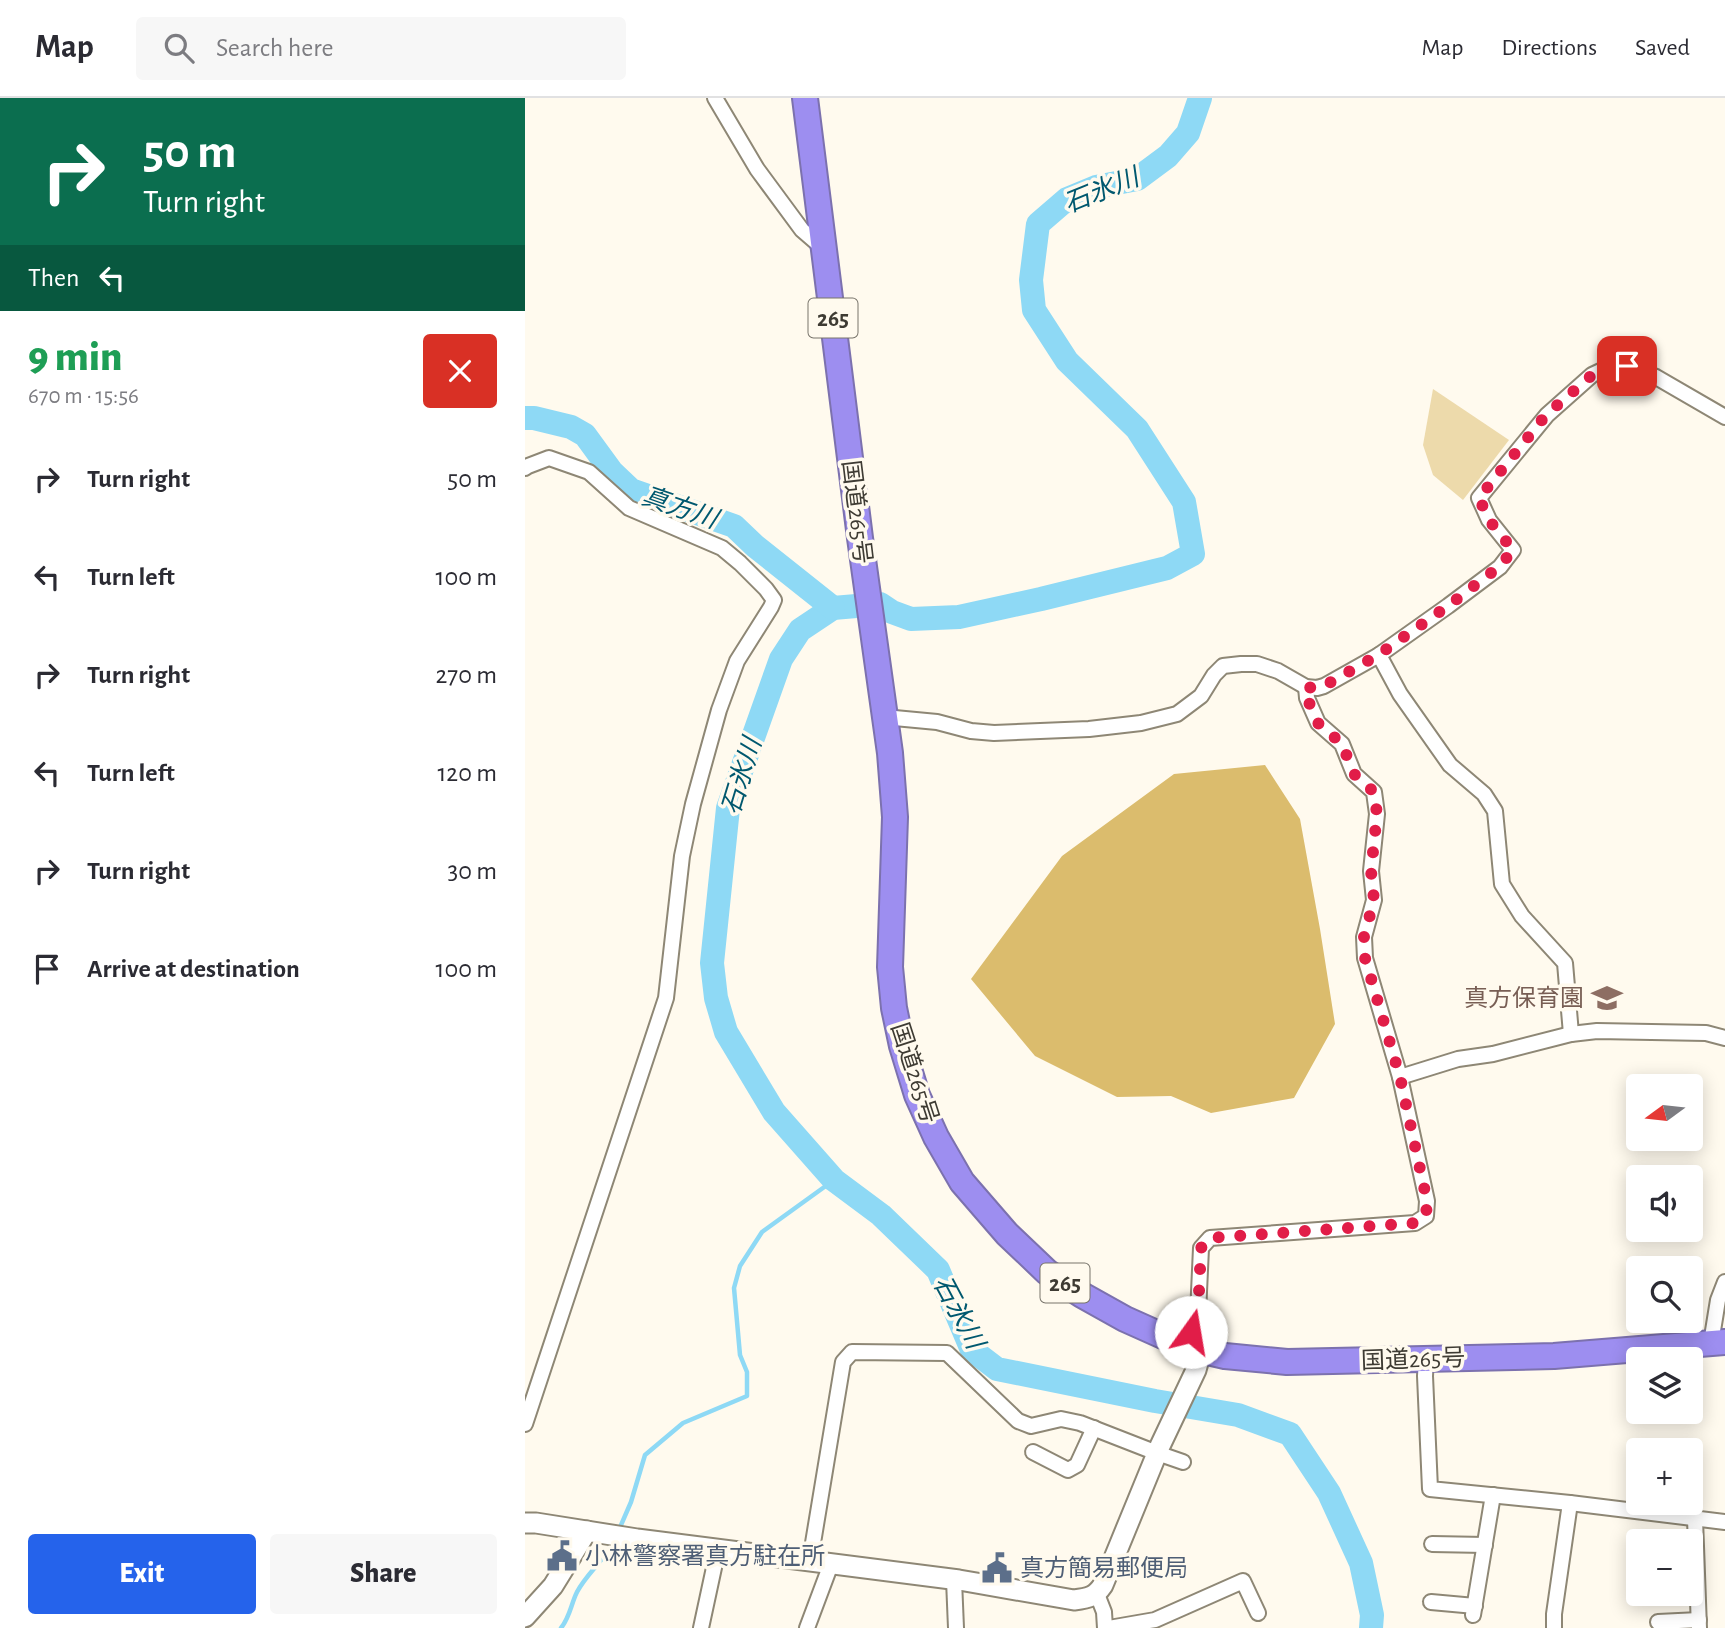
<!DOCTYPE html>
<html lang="en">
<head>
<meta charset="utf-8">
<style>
  :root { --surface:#fff; --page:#f7f7f7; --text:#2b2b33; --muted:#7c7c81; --line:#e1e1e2; --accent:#2563eb }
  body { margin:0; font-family:"Alegreya Sans","Noto Sans JP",sans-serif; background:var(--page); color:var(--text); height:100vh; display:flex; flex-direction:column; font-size:26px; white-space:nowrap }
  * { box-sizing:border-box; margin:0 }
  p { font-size:23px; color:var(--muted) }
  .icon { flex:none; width:38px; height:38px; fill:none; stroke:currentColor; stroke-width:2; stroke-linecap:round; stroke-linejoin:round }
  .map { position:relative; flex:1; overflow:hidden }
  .panel { display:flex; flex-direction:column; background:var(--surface); width:525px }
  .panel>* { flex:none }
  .banner { background:#0b6e4f; color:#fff; overflow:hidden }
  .needle { width:46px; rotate:255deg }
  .fabs { position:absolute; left:1101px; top:976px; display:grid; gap:14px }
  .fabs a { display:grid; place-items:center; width:77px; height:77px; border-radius:7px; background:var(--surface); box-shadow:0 4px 18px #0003; font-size:35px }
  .pin { position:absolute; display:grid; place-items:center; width:60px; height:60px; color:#fff; margin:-30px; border-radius:14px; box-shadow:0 4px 10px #0006 }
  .me { position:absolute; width:77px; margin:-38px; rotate:13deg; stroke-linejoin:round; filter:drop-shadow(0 0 5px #0008) }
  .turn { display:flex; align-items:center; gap:24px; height:147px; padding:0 28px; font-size:32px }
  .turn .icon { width:91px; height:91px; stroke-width:2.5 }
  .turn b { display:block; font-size:49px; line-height:60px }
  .then { display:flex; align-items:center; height:66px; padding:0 28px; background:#0003; gap:14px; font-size:26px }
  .round { display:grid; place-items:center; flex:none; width:74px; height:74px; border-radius:7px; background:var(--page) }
  .summary { display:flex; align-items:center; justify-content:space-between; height:119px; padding:0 28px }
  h1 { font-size:42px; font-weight:800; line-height:52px; color:#1e9e55 }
  .primary-button { display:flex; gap:14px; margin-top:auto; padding:14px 28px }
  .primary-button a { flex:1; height:80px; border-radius:7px; background:var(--accent); color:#fff; font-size:28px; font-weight:800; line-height:80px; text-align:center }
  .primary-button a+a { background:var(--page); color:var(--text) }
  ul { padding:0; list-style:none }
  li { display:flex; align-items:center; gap:21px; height:98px; padding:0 28px }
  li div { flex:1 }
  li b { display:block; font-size:26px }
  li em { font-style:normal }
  header { display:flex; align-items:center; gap:42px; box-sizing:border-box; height:98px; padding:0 35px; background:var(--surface); border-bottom:2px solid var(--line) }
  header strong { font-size:33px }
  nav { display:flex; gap:38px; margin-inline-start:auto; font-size:24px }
  .search { width:490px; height:63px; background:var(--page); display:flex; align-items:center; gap:18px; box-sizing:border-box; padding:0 24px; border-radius:7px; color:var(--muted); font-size:26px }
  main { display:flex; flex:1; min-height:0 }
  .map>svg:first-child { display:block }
  .green { fill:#eddaab }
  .forest { fill:#dbbc6d }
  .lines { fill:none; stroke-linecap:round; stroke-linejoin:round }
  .stream { stroke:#8ed9f5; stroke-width:4.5 }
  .river { stroke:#8ed9f5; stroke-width:24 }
  .street-casing { stroke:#8e8775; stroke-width:18 }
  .secondary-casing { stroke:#8e8775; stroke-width:23 }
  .highway-casing { stroke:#7c71ae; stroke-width:28 }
  .street { stroke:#fff; stroke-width:14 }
  .secondary { stroke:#fff; stroke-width:19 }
  .highway { stroke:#9d8ef0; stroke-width:24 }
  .route { stroke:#e11d48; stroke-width:12; stroke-dasharray:0 21.6 }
  .labels { text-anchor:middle; stroke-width:7; stroke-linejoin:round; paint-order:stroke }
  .shield { fill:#fffaee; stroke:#78746b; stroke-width:2 }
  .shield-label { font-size:23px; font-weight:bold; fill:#3e3b33 }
  .street-label { font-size:24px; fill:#3e3b33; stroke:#fffaee }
  .education-label { font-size:24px; fill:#785e54; stroke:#fffaee; text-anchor:end }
  .service-label { font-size:24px; fill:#4e5e75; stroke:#fffaee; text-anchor:start }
  .water-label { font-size:26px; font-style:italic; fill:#00586f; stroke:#fffaee }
</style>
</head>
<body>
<header>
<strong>Map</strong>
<div class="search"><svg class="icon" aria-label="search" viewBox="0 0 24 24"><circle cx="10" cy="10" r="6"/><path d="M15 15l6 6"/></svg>Search here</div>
<nav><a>Map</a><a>Directions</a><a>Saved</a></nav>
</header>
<main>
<section class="panel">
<div class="banner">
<div class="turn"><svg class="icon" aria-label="right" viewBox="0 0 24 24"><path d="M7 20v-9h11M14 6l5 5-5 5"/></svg><div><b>50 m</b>Turn right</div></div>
<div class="then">Then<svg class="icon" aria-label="left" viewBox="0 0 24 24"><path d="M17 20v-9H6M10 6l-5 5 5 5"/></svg></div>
</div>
<div class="summary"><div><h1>9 min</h1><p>670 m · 15:56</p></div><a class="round" style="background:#d93025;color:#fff"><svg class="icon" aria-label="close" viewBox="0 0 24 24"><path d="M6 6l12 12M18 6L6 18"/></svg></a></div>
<ul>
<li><svg class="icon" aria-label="right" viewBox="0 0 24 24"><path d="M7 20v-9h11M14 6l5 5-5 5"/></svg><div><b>Turn right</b></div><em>50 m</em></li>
<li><svg class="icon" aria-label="left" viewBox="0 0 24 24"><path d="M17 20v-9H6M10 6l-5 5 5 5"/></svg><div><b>Turn left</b></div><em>100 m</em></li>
<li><svg class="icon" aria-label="right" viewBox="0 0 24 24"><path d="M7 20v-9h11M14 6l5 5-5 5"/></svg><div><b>Turn right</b></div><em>270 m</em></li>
<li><svg class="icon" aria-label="left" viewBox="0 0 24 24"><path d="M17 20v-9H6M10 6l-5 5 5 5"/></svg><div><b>Turn left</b></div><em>120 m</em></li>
<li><svg class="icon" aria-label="right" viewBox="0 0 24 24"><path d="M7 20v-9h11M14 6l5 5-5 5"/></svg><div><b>Turn right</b></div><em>30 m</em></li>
<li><svg class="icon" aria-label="arrive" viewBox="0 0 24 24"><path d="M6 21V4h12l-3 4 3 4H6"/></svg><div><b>Arrive at destination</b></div><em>100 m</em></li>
</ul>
<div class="primary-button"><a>Exit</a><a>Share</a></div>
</section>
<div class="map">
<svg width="1200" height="1530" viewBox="0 0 1200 1530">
  <rect width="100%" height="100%" fill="#fffaee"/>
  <path class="green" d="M908 291 984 342 938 402 908 377 898 347Z"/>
  <path class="forest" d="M740 667 775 721 795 831 810 926 769 1000 686 1015 646 998 592 999 510 958 446 881 537 758 649 676Z"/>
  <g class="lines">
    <g class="stream">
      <path d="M93 1434 106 1404 120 1357 158 1325 222 1298V1274L215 1257 209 1190 215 1168 237 1134 309 1082"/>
      <path d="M36 1530C45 1519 46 1506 52 1494 62 1475 80 1462 89 1442"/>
    </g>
    <g class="river">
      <path d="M675 0 663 35 643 58 612 81 571 89 542 101 513 126 506 182 509 212 542 263 612 331 659 404 668 456 642 470 516 501 434 519 386 521 367 514 355 506 308 510 275 532 256 561 203 710 187 865 191 900 201 934 249 1014 309 1082 356 1117 413 1172 447 1252 472 1271 630 1303 713 1317 765 1336 804 1395 836 1465 847 1517 846 1530"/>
      <path d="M0 320H9L46 329 60 337 87 374 106 392 209 428 230 448 308 510"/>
    </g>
    <g class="street-casing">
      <g id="street">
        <path d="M190 0 232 71 277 132 299 151"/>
        <path d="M0 370 3 368 24 360 64 374 104 410 197 450 215 465 241 491 249 502 246 509 212 563 194 612 168 706 157 758 141 900 0 1326"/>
        <path d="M854 557 875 596 925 667 959 696 970 713 977 786 997 818 1040 865 1046 936"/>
        <path d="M359 619 412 624 446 633 469 635 564 631 616 625 652 616 676 598 689 577 698 568 716 566H732L753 573 781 589 792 590 799 588 854 557 923 508 975 469 988 452 964 422 954 400 1022 317 1067 277 1084 269 1103 268 1131 279 1200 319"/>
        <path d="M875 979 933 961 968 956 1046 936 1072 933 1181 935 1200 940"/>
        <path d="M1186 1245 1193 1202 1200 1184"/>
        <path d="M674 1252 666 1234V1229L673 1216 676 1150 685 1140 890 1125 901 1118 902 1103 875 979 840 860 839 839 849 802 846 773 852 716 849 694 829 676 817 646 793 625 782 600 781 589"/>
        <path d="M901 1260 900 1278 905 1391 1045 1405 1200 1424"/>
        <path d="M508 1354 543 1372 552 1367 569 1330"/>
        <path d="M1170 1421 1174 1530"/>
        <path d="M907 1446 960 1447"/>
        <path d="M285 1463 318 1264 327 1254 422 1255 493 1323 506 1328 536 1321 555 1325 632 1355 658 1364"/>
        <path d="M429 1482 431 1530"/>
        <path d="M572 1496 579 1514 580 1530"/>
        <path d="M906 1504 950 1508"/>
        <path d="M948 1517 968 1397"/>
        <path d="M1133 1524 1174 1522"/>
        <path d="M176 1530 193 1451"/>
        <path d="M282 1530 306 1466"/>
        <path d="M584 1530 630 1522 718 1483 733 1515"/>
        <path d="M1029 1530V1516L1045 1405"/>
      </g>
    </g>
    <g class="secondary-casing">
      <g id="secondary">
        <path d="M0 1425H11L112 1441 434 1482 549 1502C564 1500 570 1499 578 1487L635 1348 671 1272 674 1261V1252"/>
        <path d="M0 1519 28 1488 62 1433"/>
      </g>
    </g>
    <g class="highway-casing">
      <path id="highway" d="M280 0 335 440 365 655 370 719 365 869 369 910 377 948 392 997 411 1039 437 1084 482 1136 522 1174 557 1197 600 1221 638 1238 674 1252 700 1258 762 1264 1029 1258 1200 1244"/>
    </g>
    <use href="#street" class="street"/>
    <use href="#secondary" class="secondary"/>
    <use href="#highway" class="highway"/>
  </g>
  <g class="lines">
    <path class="route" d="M666 1234V1229L673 1216 676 1150 685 1140 890 1125 901 1118 902 1103 875 979 840 860 839 839 849 802 846 773 852 716 849 694 829 676 817 646 793 625 782 600 781 589 792 590 799 588 853 557 923 508 975 468 988 452 964 422 954 400 1021 317 1067 277 1084 269 1102 268"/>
  </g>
  <defs>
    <g id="school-bare" transform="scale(2.415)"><path d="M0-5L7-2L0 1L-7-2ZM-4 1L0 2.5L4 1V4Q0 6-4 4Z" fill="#8d6e63" stroke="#fffaee" stroke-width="2.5" paint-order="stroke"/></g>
    <g id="civic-bare" transform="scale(2.415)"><path d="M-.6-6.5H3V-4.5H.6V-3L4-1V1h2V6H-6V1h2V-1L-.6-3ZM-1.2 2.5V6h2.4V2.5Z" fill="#5c6f8a" stroke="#fffaee" stroke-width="2.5" paint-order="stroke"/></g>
  </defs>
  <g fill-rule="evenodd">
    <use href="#school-bare" x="1082" y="900"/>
    <use href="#civic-bare" x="37" y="1458"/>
    <use href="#civic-bare" x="472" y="1470"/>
  </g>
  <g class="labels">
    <g class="shield">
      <rect x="283.5" y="200.5" width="49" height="39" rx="5"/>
      <rect x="515.5" y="1165.5" width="49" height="39" rx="5"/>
    </g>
    <g class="shield-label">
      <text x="308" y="228">265</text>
      <text x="540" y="1193">265</text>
    </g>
    <g class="street-label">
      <text transform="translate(332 414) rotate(83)" y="8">国道265号</text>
      <text transform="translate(390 975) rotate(72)" y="8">国道265号</text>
      <text transform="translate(888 1261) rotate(-2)" y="8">国道265号</text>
    </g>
    <g class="education-label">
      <text x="1059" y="908">真方保育園</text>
    </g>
    <g class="service-label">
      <text x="60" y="1466">小林警察署真方駐在所</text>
      <text x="495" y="1478">真方簡易郵便局</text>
    </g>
    <g class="water-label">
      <text transform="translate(576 92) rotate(-22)" y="9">石氷川</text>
      <text transform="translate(155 409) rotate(19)" y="9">真方川</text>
      <text transform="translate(216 678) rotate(-73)" y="9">石氷川</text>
      <text transform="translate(434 1214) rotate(62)" y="9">石氷川</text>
    </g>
  </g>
</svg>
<div class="fabs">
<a><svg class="needle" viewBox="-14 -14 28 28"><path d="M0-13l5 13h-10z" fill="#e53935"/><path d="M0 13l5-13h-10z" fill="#7c7c81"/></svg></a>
<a><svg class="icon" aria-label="sound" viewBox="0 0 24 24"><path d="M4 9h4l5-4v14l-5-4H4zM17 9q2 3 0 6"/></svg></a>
<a><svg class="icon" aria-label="search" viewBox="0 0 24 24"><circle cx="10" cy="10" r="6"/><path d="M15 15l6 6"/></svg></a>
<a><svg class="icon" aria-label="layers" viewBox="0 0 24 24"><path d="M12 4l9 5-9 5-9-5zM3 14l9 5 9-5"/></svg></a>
<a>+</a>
<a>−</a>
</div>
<div class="pin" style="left:1102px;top:268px;background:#d93025"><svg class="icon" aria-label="arrive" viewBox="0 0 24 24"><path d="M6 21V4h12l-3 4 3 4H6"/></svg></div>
<svg class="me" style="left:666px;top:1234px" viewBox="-20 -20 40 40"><circle r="19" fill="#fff"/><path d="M0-13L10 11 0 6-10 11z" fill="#e11d48"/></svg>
</div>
</main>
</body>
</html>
